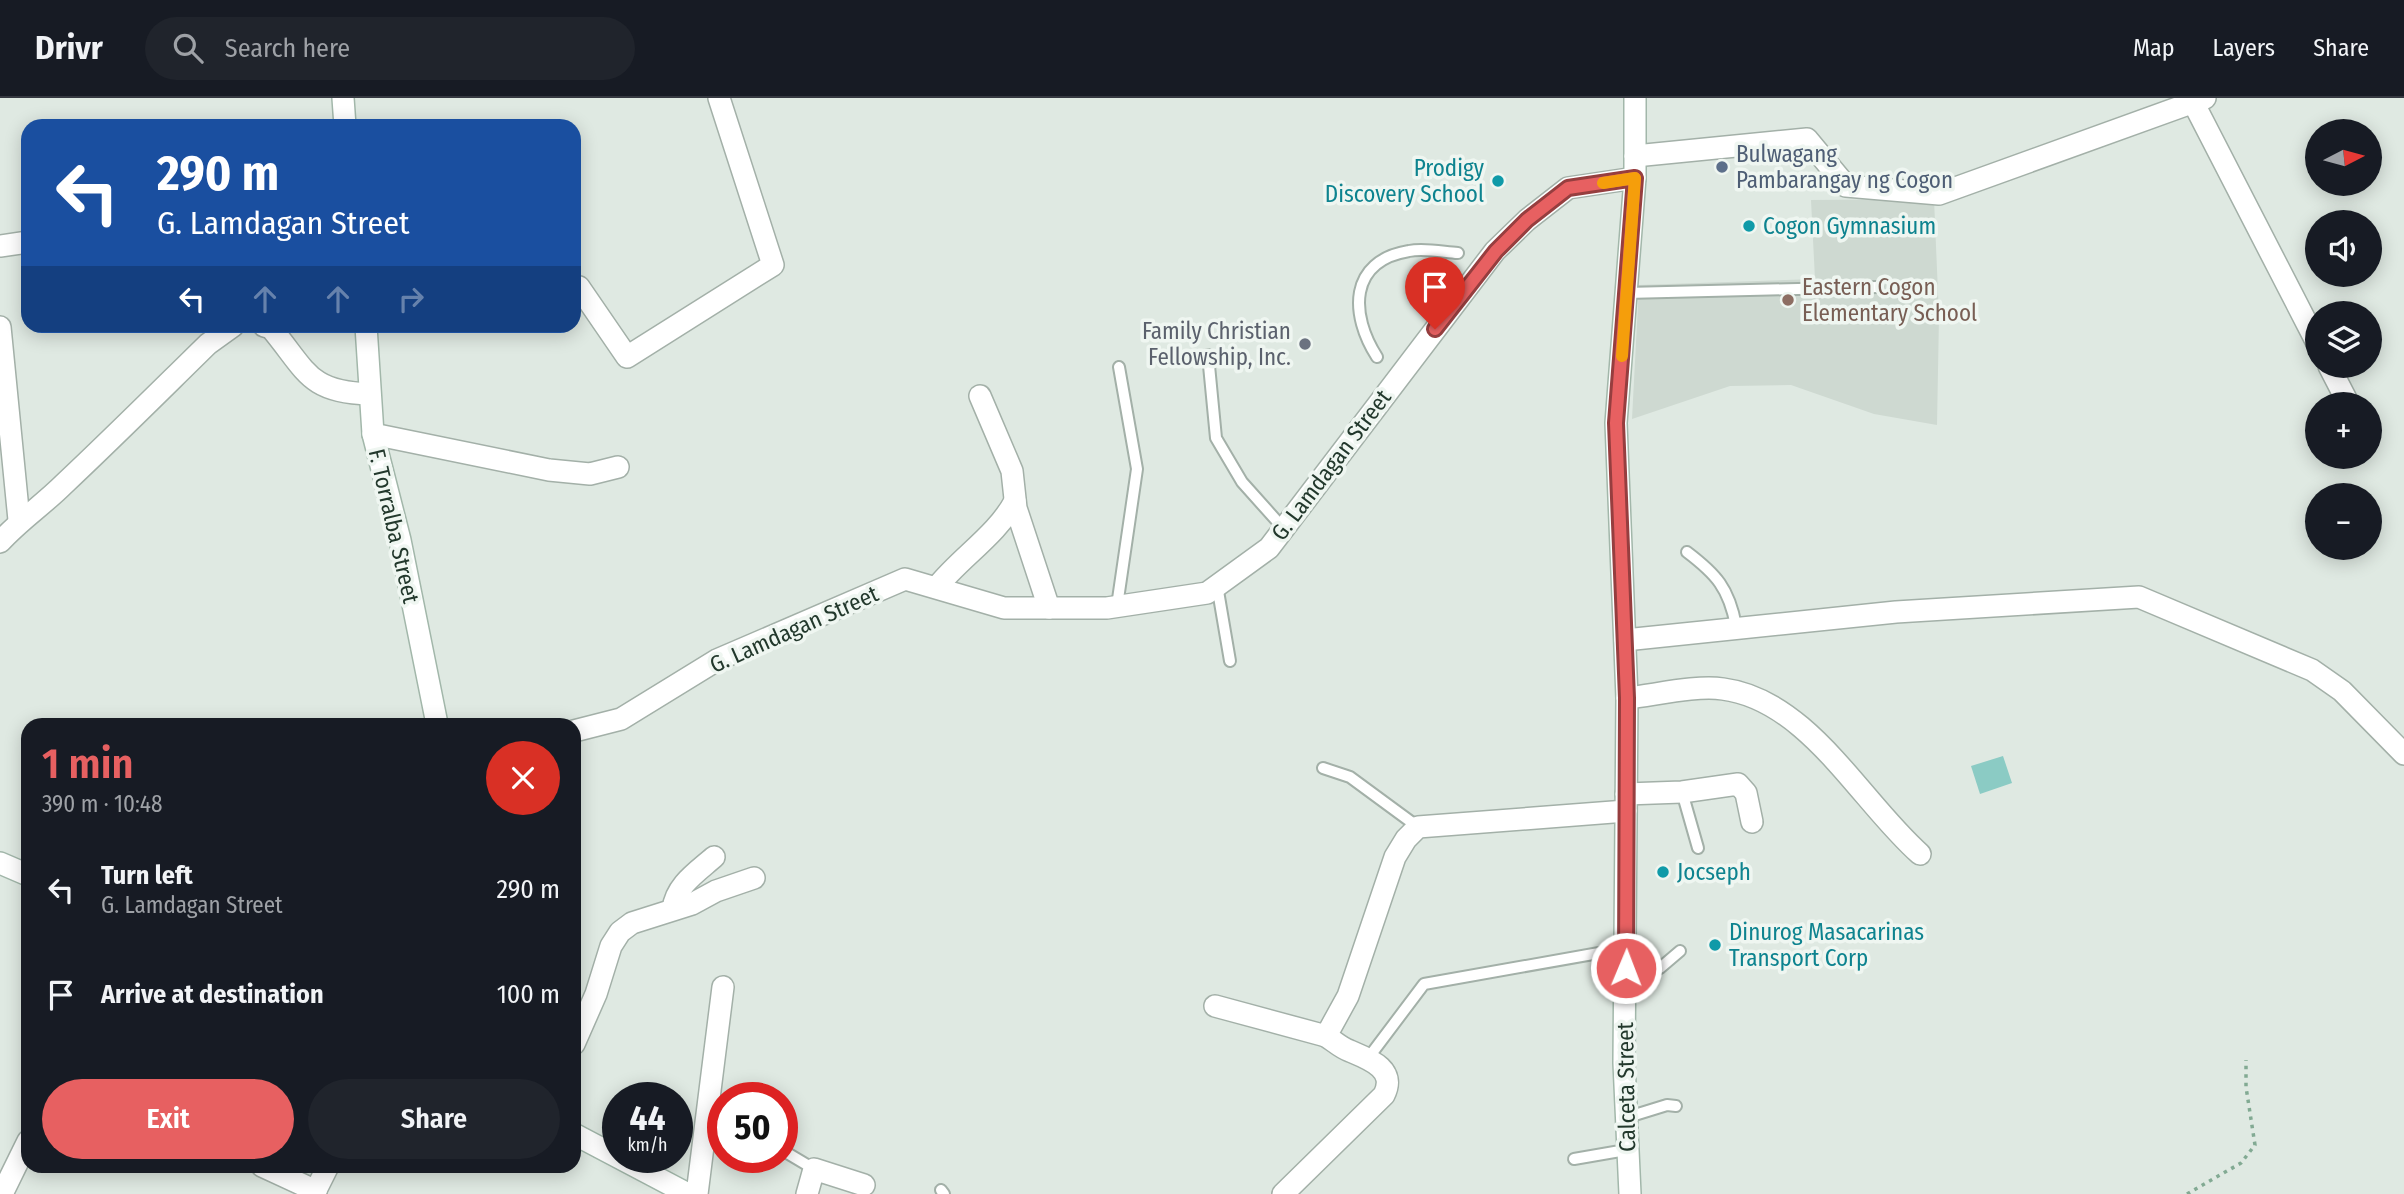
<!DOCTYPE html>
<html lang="en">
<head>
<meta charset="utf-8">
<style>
  :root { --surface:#171b24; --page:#20242c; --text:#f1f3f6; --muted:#9ea1a6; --line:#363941; --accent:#e76061 }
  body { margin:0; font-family:"Fira Sans Condensed",sans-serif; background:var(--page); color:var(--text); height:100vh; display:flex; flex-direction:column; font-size:26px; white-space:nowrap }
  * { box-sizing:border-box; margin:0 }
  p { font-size:23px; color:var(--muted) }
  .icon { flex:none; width:38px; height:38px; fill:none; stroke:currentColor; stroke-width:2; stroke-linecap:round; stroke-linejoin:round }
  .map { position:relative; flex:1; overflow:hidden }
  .panel { position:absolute; left:21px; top:620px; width:560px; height:455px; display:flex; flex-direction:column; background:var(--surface); border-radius:21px; box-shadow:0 4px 18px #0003 }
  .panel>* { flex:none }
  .top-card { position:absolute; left:21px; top:21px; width:560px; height:214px; border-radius:21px; box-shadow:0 4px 18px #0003; background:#1a4fa0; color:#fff; overflow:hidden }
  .needle { width:46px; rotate:84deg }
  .tools { position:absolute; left:2305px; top:21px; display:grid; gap:14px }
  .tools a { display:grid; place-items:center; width:77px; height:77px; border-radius:50%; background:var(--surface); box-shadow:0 4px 18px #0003; font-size:35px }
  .speed { position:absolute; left:602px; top:984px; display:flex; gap:14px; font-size:35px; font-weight:700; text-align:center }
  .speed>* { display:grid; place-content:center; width:91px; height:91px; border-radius:50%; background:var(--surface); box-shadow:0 4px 18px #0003; line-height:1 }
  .speed small { font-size:18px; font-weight:400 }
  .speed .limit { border:10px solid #d22; background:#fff; color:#111 }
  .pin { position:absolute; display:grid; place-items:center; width:60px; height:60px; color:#fff; margin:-72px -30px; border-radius:50% 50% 50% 0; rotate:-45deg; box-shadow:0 0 7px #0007 }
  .pin .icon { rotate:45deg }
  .me { position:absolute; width:77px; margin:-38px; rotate:1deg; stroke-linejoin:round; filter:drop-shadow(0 0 5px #0008) }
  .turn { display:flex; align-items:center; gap:24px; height:147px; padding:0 21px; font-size:32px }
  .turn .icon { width:91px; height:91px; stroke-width:2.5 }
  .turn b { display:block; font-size:49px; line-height:60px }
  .lanes { display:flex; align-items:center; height:66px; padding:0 21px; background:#0003; justify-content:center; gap:35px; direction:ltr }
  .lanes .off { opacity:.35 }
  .round { display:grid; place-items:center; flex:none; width:74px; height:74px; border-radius:37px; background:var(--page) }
  .overview { display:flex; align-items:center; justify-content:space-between; height:119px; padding:0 21px }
  h1 { font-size:42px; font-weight:600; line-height:52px; color:var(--accent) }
  .button { display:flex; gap:14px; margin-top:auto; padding:14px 21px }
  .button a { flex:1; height:80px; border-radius:42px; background:var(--accent); color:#fff; font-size:28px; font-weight:600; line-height:80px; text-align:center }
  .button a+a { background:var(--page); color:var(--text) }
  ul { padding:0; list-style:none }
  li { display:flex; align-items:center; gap:21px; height:105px; padding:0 21px }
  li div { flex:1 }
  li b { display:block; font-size:26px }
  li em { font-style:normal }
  header { display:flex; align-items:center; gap:42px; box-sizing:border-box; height:98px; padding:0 35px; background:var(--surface); border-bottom:2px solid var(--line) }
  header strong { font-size:33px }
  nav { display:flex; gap:38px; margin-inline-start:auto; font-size:24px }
  .search { width:490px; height:63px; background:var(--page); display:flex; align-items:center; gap:18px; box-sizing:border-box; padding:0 24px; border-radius:38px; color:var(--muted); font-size:26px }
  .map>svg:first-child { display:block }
  .built { fill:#ced9d1 }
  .water { fill:#8bcbc4 }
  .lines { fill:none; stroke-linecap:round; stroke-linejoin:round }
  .lane-casing { stroke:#a3b0a8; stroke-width:14 }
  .street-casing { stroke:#a3b0a8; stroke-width:24 }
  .secondary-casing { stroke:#a2b7aa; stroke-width:24 }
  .path { stroke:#82aa93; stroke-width:3.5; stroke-dasharray:3.5 5; stroke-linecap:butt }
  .lane { stroke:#fff; stroke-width:10 }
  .street { stroke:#fff; stroke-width:21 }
  .secondary { stroke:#fff; stroke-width:21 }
  .route-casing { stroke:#963e3f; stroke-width:18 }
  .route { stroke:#e76061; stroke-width:12 }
  .slow { stroke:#f59e0b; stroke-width:12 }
  .service-dot { fill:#5c6f8a; stroke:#eff6f1; stroke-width:2.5 }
  .culture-dot { fill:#0f9aa8; stroke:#eff6f1; stroke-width:2.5 }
  .education-dot { fill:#8d6e63; stroke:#eff6f1; stroke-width:2.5 }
  .worship-dot { fill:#6b7280; stroke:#eff6f1; stroke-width:2.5 }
  .labels { text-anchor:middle; stroke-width:7; stroke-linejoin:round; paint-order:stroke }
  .service-label { font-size:23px; fill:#4e5e75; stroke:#eff6f1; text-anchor:start }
  .culture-label { font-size:23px; fill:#0d838f; stroke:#eff6f1; text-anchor:start }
  .education-label { font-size:23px; fill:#785e54; stroke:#eff6f1; text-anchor:start }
  .worship-label { font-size:23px; fill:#5b616d; stroke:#eff6f1; text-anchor:end }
  .street-label { font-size:23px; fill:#22382c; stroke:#eff6f1 }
</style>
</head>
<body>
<header>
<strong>Drivr</strong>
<div class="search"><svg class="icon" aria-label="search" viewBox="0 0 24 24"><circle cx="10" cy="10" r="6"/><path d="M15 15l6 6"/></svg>Search here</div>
<nav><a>Map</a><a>Layers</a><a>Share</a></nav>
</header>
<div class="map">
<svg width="2404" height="1096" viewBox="0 0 2404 1096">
  <rect width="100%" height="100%" fill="#dfe9e2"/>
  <path class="built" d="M1934 101 1939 218 1937 327 1874 316 1791 287 1730 288 1632 321 1639 187 1815 181 1811 102Z"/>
  <path class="water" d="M2003 658 2012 685 1980 696 1971 668Z"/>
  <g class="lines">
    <g class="lane-casing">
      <g id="lane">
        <path d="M1626 195 1878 189"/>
        <path d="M1208 257 1216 340 1242 384 1284 431"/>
        <path d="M1377 259C1350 217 1348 163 1409 153 1424 150 1443 154 1458 155"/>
        <path d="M1687 454C1716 476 1729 490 1736 528"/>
        <path d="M1217 487 1230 563"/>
        <path d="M1117 508 1137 371 1119 269"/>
        <path d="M1323 670 1350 679 1418 729"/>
        <path d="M1682 694 1698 750"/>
        <path d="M1626 889 1660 870 1680 853"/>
        <path d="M1369 959 1424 886 1627 850"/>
        <path d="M1625 1020 1667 1007 1676 1008"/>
        <path d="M782 1052 814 1071"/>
        <path d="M1574 1061 1626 1052"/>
        <path d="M941 1092 944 1096"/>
      </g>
    </g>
    <g class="street-casing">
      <g id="street">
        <path d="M2193 4 2317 245"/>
        <path d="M1635 58 1807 41 1846 88 1939 96 2205 0"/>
        <path d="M0 148 28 144"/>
        <path d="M574 189H579L627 259 773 167 719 0"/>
        <path d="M264 228 271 230C307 273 308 294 369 296"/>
        <path d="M0 229 19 422"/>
        <path d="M2329 268 2346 301"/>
        <path d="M980 298 1012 373 1016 410 1049 510"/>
        <path d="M373 336 549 372 590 376 618 369"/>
        <path d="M0 444C20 422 43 407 64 386 113 340 160 293 208 246L233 228"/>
        <path d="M937 489C961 459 997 437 1015 403"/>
        <path d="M1625 542 1896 514 2139 499 2312 572 2342 593 2404 656"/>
        <path d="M1627 600C1655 597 1696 587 1723 591 1808 602 1860 703 1920 756"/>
        <path d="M574 633 621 621 717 562 905 481 1004 510H1107L1207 495 1269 450 1495 153 1527 122 1568 90 1635 80"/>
        <path d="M1626 696 1682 694 1738 686 1746 695 1752 724"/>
        <path d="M673 811C676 787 697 774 714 759"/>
        <path d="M1215 908 1326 938"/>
        <path d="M574 946 596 896 611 848 620 834 632 825 692 806 716 793 754 780"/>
        <path d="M262 1068 316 1093"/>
        <path d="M2 1096 28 1043"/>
        <path d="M314 1096 328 1068"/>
        <path d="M697 1096 723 889"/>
        <path d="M807 1096 814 1071 864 1087"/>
        <path d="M1283 1096 1384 997C1397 971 1369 961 1350 953 1341 950 1334 943 1326 938L1348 898 1395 759 1406 741 1418 729 1626 713"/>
      </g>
    </g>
    <g class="secondary-casing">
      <g id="secondary">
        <path d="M343 0 345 28"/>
        <path d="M366 228 373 336 400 442 437 626"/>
        <path d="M0 765 28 777"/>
        <path d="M574 1036 688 1096"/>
        <path d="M1630 1096 1624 965 1627 600 1616 325 1635 80V0"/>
      </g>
    </g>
    <path class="path" d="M2187 1096 2241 1065 2255 1047 2246 989V962"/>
    <use href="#lane" class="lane"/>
    <use href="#street" class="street"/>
    <use href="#secondary" class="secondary"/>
  </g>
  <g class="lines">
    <g class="route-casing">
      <path id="route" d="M1435 231 1496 153 1527 122 1568 90 1635 80 1616 325 1627 600 1626 870"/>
    </g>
    <use href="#route" class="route"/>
    <path class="slow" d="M1603 85 1635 80 1622 258"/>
  </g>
  <circle class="service-dot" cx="1722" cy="69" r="7"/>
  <g class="culture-dot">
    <circle cx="1498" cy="83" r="7"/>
    <circle cx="1749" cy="128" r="7"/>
    <circle cx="1663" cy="774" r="7"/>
    <circle cx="1715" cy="847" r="7"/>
  </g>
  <circle class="education-dot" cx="1788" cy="202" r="7"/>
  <circle class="worship-dot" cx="1305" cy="246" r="7"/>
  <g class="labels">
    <g class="service-label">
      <text x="1736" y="64">Bulwagang<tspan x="1736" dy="26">Pambarangay ng Cogon</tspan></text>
    </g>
    <g class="culture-label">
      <text x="1484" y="78" text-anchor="end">Prodigy<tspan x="1484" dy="26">Discovery School</tspan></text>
      <text x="1763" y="136">Cogon Gymnasium</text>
      <text x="1677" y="782">Jocseph</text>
      <text x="1729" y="842">Dinurog Masacarinas<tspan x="1729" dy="26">Transport Corp</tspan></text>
    </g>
    <g class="education-label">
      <text x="1802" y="197">Eastern Cogon<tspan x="1802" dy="26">Elementary School</tspan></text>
    </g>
    <g class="worship-label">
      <text x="1291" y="241">Family Christian<tspan x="1291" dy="26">Fellowship, Inc.</tspan></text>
    </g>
    <g class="street-label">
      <text transform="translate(1331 367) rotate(-53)" y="8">G. Lamdagan Street</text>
      <text transform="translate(394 428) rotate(77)" y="8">F. Torralba Street</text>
      <text transform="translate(794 531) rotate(-24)" y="8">G. Lamdagan Street</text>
      <text transform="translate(1626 989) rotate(-91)" y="8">Calceta Street</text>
    </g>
  </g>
</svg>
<div class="tools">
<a><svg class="needle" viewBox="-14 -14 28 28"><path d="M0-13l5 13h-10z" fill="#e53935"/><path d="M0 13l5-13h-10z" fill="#9ea1a6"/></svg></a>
<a><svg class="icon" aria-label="sound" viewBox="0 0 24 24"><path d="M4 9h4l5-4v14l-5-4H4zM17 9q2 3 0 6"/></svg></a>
<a><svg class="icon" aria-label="layers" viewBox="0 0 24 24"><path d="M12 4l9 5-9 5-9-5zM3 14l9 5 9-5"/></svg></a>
<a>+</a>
<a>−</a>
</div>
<div class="speed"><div>44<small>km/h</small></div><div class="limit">50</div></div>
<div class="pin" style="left:1435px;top:231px;background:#d93025"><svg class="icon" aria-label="arrive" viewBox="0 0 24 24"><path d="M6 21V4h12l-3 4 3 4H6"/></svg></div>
<svg class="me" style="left:1626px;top:870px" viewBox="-20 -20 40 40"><circle r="17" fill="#e76061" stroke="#fff" stroke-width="3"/><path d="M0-11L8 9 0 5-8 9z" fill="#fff"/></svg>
<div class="top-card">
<div class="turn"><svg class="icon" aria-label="left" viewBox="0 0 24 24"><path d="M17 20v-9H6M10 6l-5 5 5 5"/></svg><div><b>290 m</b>G. Lamdagan Street</div></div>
<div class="lanes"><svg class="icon" aria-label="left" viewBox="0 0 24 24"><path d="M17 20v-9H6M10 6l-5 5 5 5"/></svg><svg class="icon off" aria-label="ahead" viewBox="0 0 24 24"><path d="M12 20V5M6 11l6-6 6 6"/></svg><svg class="icon off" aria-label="ahead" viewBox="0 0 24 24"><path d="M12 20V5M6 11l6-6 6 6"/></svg><svg class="icon off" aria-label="right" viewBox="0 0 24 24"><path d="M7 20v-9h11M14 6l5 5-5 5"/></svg></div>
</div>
<section class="panel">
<div class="overview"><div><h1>1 min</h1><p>390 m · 10:48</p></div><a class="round" style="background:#d93025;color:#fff"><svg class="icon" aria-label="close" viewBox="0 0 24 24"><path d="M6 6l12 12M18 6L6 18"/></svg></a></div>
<ul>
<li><svg class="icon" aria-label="left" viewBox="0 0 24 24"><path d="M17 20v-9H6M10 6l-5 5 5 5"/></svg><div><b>Turn left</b><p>G. Lamdagan Street</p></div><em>290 m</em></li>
<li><svg class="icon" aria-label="arrive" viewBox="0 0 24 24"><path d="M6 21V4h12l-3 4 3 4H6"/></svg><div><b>Arrive at destination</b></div><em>100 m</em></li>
</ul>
<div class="button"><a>Exit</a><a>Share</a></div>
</section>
</div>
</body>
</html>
